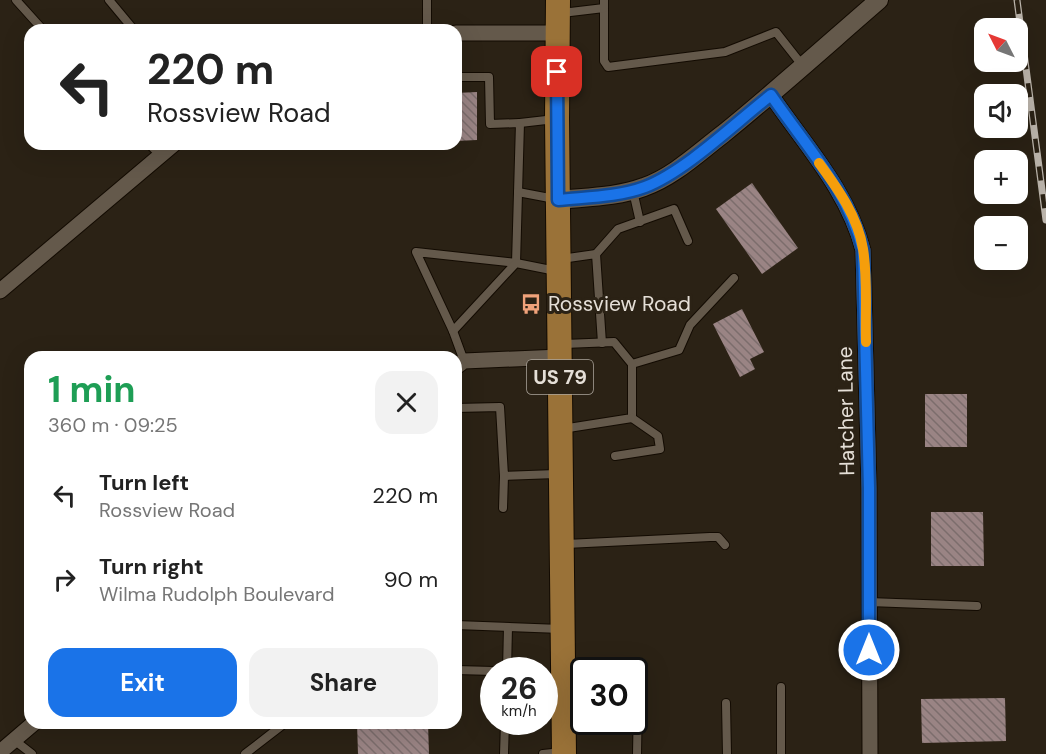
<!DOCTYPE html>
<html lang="en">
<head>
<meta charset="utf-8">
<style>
  :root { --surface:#fff; --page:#f2f2f2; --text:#222; --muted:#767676; --accent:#1a73e8 }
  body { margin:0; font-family:"DM Sans",sans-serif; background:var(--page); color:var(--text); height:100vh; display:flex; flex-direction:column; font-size:22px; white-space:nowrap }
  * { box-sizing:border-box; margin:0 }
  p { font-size:20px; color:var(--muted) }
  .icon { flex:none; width:33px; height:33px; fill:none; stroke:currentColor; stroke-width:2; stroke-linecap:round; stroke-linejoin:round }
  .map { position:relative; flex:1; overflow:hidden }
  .side { position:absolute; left:24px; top:351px; width:438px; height:378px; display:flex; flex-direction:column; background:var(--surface); border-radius:18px; box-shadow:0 6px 24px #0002 }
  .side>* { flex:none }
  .banner { position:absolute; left:24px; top:24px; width:438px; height:126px; border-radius:18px; box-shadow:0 6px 24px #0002; background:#fff; color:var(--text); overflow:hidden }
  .needle { width:39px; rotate:312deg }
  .fabs { position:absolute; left:974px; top:18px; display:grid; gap:12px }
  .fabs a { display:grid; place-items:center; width:54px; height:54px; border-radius:12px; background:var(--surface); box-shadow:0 6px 24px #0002; font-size:30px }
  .speed { position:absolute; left:480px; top:657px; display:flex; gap:12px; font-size:30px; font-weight:700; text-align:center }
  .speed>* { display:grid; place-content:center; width:78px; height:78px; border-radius:50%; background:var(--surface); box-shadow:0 6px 24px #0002; line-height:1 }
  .speed small { font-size:15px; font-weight:400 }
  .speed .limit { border:3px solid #111; border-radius:9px; background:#fff; color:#111 }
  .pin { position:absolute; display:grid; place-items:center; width:51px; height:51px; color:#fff; margin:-26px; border-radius:12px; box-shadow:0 3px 9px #0006 }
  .me { position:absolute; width:66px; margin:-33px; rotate:0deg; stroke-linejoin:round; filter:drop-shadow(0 0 4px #0008) }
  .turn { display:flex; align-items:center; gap:21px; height:126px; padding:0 24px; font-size:27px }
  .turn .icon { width:78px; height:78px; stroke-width:2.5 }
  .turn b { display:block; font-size:42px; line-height:51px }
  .round { display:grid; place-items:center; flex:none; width:63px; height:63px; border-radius:18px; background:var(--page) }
  .overview { display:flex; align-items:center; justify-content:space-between; height:102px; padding:0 24px }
  h1 { font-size:36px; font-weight:700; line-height:45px; color:#1e9e55 }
  .button { display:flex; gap:12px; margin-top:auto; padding:12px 24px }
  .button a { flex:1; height:69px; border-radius:18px; background:var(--accent); color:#fff; font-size:24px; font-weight:700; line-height:69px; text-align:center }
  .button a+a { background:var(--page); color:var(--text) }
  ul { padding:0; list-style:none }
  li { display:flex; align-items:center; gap:18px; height:84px; padding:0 24px }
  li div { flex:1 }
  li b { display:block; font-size:22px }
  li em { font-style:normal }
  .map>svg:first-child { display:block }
  .building { fill:url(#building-back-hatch) }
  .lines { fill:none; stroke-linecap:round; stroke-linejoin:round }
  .service-casing { stroke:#130b02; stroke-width:10 }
  .minor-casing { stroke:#130b02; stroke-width:17 }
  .tertiary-casing { stroke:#130b02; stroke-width:20 }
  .trunk-casing { stroke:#130b02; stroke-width:26 }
  .service { stroke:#64594b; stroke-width:8 }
  .minor { stroke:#64594b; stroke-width:15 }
  .tertiary { stroke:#64594b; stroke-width:18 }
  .trunk { stroke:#9a7238; stroke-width:24 }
  .rail-casing { stroke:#bbb4ab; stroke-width:7 }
  .rail { stroke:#2b2215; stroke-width:4.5; stroke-dasharray:14; stroke-linecap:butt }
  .route-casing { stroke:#114b97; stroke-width:15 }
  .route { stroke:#1a73e8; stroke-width:10 }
  .slow { stroke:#f59e0b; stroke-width:10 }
  .labels { text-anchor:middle; stroke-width:6; stroke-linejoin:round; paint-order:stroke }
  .shield { fill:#2b2215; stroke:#ada69d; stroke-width:1.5 }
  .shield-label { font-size:20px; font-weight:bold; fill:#e5dfd7 }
  .poi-label { font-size:21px; fill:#e5dfd7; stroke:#2b2215; text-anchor:start }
  .street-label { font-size:21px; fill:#e5dfd7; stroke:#2b2215 }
</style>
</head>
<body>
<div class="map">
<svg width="1046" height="754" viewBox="0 0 1046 754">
  <defs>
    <pattern id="building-back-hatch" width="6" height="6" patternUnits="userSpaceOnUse" patternTransform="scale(1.5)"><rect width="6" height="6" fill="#9a8484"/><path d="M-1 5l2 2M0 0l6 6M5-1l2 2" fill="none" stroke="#7c6d6c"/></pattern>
  </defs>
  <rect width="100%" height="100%" fill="#2b2215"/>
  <g class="building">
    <path d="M477 92V140L456 141V93Z"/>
    <path d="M752 183 798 248 762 274 716 209Z"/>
    <path d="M742 309 764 352 750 359 755 369 740 377 713 324Z"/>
    <rect x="925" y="394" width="42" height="53"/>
    <path d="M931 512H983L984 566H931Z"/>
    <path d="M1005 698 1006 741 922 743 921 699Z"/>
    <path d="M357 723H428L429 754H358Z"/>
  </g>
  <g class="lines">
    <g class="service-casing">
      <g id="service">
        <path d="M16 0 43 30"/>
        <path d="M109 0 134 30"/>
        <path d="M427 0V30"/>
        <path d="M604 8V61L608 67 725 52 776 32 802 65"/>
        <path d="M562 13 604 8V0"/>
        <path d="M456 77H489L490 124 520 123 516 263 416 252 453 331 464 361"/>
        <path d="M520 123 555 119"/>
        <path d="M149 144 160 155"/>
        <path d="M633 191 640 222"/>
        <path d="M518 192 555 199"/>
        <path d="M596 254 618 229 674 209 688 241"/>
        <path d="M561 259 596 254 602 343"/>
        <path d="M453 331 516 263 556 271"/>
        <path d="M632 364 679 350 690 325 734 278"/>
        <path d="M456 408 500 407 504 476 556 474"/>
        <path d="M562 429 632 418V364L614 342 564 344"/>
        <path d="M615 456 660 449 658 436 632 418"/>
        <path d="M503 508 504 476"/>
        <path d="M566 544 710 537H718L725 545"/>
        <path d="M869 602 977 606"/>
        <path d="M456 625 561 629"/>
        <path d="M456 670 494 671"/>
        <path d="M507 670 508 627"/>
        <path d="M781 687V754"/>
        <path d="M567 698H584"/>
        <path d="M634 698H638L637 754"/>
        <path d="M726 703 727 754"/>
        <path d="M14 740 32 754"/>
        <path d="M245 754 285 723"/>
        <path d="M504 754 505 722"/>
        <path d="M543 754 562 752"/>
      </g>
    </g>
    <g class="minor-casing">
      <g id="minor">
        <path d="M456 33H558"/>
        <path d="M771 95C805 145 848 191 863 250L869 488 870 754"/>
        <path d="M0 291 174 144"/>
        <path d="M456 367 464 361 560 357"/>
        <path d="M0 752 34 723"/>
      </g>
    </g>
    <g class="tertiary-casing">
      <path id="tertiary" d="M558 200C586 197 617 197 644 187 673 177 698 153 723 134 776 91 827 45 879 0"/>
    </g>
    <g class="trunk-casing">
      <path id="trunk" d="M558 0 557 119 564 754"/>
    </g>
    <use href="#service" class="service"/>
    <use href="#minor" class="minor"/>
    <use href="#tertiary" class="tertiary"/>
    <use href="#trunk" class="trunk"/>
    <g class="rail-casing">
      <path id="rail" d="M1017 0 1046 220"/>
    </g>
    <use href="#rail" class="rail"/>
  </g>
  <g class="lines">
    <g class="route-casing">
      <path id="route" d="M557 72 558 200C586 197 618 197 645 187 686 171 735 123 771 95 805 145 848 190 863 250L869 488V650"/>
    </g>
    <use href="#route" class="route"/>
    <path class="slow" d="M819 163C838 189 858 217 863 249 868 279 865 312 866 342"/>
  </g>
  <defs>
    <g id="bus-bare" transform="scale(1.62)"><path d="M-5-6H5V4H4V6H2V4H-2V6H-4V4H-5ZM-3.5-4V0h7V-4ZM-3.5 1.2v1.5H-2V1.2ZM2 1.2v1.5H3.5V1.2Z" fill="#f0a27a" stroke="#2b2215" stroke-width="2.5" paint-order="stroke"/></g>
  </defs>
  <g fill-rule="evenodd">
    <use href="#bus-bare" x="531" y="304"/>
  </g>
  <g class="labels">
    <rect class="shield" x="527" y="360" width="66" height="34" rx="4.5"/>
    <g class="shield-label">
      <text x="560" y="384">US 79</text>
    </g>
    <g class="poi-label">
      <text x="548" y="311">Rossview Road</text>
    </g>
    <g class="street-label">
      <text transform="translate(846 411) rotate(-91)" y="7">Hatcher Lane</text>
    </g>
  </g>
</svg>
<div class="fabs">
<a><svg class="needle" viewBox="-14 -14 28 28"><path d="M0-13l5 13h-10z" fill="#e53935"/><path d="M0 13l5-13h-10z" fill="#767676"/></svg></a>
<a><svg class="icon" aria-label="sound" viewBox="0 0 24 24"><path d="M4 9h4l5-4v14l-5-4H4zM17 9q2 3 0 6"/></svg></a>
<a>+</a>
<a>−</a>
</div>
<div class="speed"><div>26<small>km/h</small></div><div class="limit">30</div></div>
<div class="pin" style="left:557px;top:72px;background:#d93025"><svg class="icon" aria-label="arrive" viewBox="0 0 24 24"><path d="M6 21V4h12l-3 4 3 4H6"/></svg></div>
<svg class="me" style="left:869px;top:650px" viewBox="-20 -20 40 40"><circle r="17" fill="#1a73e8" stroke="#fff" stroke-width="3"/><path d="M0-11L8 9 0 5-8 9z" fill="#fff"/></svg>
<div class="banner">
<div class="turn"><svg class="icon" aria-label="left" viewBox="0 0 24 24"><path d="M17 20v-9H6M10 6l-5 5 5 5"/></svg><div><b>220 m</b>Rossview Road</div></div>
</div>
<section class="side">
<div class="overview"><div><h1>1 min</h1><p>360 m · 09:25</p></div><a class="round"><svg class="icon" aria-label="close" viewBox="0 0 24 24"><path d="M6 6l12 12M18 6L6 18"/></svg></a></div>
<ul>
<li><svg class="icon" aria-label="left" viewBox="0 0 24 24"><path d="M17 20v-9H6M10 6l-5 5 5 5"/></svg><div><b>Turn left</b><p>Rossview Road</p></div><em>220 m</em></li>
<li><svg class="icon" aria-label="right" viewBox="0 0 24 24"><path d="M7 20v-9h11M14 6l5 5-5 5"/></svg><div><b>Turn right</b><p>Wilma Rudolph Boulevard</p></div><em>90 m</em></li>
</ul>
<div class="button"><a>Exit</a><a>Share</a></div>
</section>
</div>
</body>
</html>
